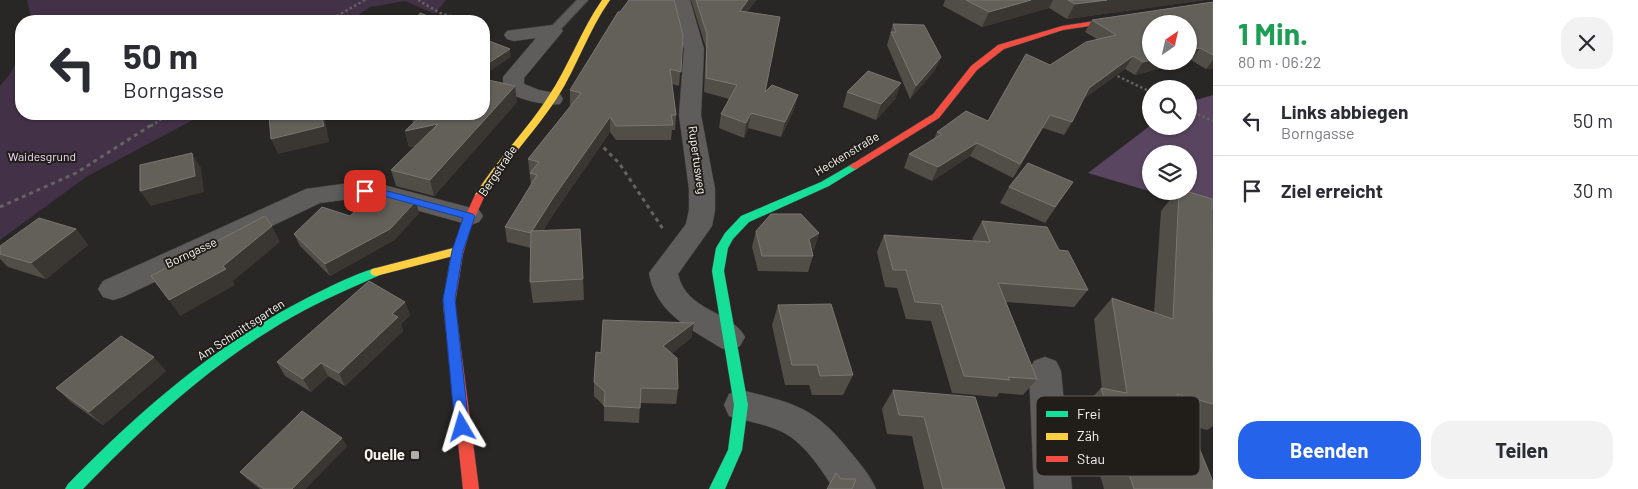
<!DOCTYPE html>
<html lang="de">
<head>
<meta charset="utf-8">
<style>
  :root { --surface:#fff; --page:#f2f2f3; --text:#2b2b33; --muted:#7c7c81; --line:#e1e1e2; --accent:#2563eb }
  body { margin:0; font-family:Barlow,sans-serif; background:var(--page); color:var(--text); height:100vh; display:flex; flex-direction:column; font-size:19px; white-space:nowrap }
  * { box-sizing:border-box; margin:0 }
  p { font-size:16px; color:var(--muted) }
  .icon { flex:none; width:28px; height:28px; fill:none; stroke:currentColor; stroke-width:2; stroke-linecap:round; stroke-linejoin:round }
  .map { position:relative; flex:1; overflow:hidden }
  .sheet { display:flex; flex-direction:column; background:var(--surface); width:425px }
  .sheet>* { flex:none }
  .banner { position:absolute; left:15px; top:15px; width:475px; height:105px; border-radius:20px; box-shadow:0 1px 4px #0004; background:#fff; color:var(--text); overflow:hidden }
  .needle { width:32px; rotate:34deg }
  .tools { position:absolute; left:1142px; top:15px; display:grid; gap:10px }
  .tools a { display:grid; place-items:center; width:55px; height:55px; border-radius:50%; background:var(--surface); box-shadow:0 1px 4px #0004; font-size:25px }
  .pin { position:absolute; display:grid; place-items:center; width:42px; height:42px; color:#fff; margin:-21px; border-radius:10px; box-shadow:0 2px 8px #0006 }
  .me { position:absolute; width:55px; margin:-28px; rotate:353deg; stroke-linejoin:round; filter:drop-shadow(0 0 4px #0008) }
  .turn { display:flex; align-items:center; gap:18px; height:105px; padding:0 25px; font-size:22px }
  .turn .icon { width:65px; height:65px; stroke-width:2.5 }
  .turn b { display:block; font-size:35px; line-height:42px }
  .round { display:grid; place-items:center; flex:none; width:52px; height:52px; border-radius:20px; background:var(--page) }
  .summary { display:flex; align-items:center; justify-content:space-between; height:85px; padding:0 25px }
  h1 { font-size:30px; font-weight:700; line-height:38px; color:#1e9e55 }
  .primary-button { display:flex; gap:10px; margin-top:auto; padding:10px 25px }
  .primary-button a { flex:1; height:58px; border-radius:20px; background:var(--accent); color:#fff; font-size:20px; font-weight:700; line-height:58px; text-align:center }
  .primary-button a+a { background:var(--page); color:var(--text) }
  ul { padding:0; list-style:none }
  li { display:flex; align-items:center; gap:15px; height:70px; padding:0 25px; border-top:1px solid var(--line) }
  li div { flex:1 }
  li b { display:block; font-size:19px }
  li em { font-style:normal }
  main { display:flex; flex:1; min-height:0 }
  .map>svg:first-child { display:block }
  .green { fill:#433148 }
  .forest { fill:#59455f; fill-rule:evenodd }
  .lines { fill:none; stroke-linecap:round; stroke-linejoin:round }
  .lane-casing { stroke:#454443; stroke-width:2 }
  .street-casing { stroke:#454443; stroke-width:1 }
  .fast-casing { stroke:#454443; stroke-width:1 }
  .slow-casing { stroke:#454443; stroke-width:1 }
  .jam-casing { stroke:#454443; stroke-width:1 }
  .path-far1 { stroke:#646361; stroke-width:2.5; stroke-dasharray:2.5 2.5; stroke-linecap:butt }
  .path { stroke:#646361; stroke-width:3; stroke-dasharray:4 4; stroke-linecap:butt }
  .lane { fill:#5f5d5c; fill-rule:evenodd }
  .street { fill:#5f5d5c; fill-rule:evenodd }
  .fast { fill:#16e098; fill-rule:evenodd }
  .slow { fill:#ffcf43; fill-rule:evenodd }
  .jam { fill:#f24e42; fill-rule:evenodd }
  .wall { fill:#514e48 }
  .shaded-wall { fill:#3a3732 }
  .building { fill:#63605a; stroke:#7a7772 }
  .route { fill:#2563eb; stroke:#184099 }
  .poi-dot { fill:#aeadaa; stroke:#211e1a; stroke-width:2 }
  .labels { text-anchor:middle; stroke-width:4; stroke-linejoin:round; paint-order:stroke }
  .street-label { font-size:12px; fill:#f6f5f2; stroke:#211e1a }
  .park-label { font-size:12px; fill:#f2dafb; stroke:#211e1a }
  .near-poi-label { font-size:15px; font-weight:bold; fill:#f6f5f2; stroke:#211e1a; text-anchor:end }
  .key { fill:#211e1a; stroke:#615e5b; stroke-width:1 }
  .key-label { font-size:14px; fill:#f6f5f2 }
</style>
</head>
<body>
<main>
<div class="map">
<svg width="1213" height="489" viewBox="0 0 1213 489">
  <rect width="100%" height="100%" fill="#292725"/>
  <g class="green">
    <path d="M27 0H446L435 14 405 1 370 7 349 21H32Z"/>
    <path d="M21 53V114H204L86 177 0 240V86L10 74Z"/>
  </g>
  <path class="forest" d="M1213 95V210L1088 173 1151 125V126H1189V102ZM1151 154H1189V191H1151Z"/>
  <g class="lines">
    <g class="lane-casing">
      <path id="lane" d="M577 0H588L557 33H549L547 31 549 29Z"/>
    </g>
    <g class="street-casing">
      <g id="street">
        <path d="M672 0H690L704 49 701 115 715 189V210L712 226 678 274C686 312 731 310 745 337L740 346C737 347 732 350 729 350 722 350 714 343 708 340 680 323 655 307 649 273L686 224 689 210V189L679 115 684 49Z"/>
        <path d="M553 25 560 27 563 31 524 78V84L539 90 560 94 563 99 560 104C548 106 512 99 505 89 503 86 503 81 503 77L536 38 514 41 507 39 504 35 507 31Z"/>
        <path d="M350 183 380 184 479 210 483 216 479 222 470 225 380 200 350 199 320 203 123 297 113 300 103 297 98 289 103 281 306 189Z"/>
        <path d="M1045 357 1056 361 1061 371 1072 489H1034L1029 371 1034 361Z"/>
        <path d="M741 390C796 404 815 407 852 454 861 465 870 475 876 489H834C820 468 803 440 778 430 762 423 745 421 729 416L724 405 729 394Z"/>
      </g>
    </g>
    <g class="fast-casing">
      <g id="fast">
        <path d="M854 163 859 166 858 168 829 186 749 222 733 239 728 248 724 271 748 405 742 450 725 489H709L728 450 734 405 712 271 716 248 725 233 741 216 821 182Z"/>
        <path d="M376 268 380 269 382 272 380 275C351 288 322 300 294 316 214 361 147 423 83 489H65L68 484C139 411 215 345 307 298 329 287 352 275 376 268Z"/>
      </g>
    </g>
    <g class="slow-casing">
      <g id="slow">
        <path d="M602 0H610C588 31 577 67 557 98 534 133 505 162 484 197H476L475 195C496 160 526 132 548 97 569 66 581 30 602 0Z"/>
        <path d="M457 247 463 251 461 254 376 276 372 275 370 272 372 269 376 268Z"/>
      </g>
    </g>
    <g class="jam-casing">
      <g id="jam">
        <path d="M1127 16H1130V20L1063 30 1004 49 977 70 939 118 858 168 854 169 849 166 933 114 971 66 998 45 1062 26Z"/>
        <path d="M480 192 485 195 471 226 463 254 455 303 479 489H463L443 303 451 254 461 226 475 195Z"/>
      </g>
    </g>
    <g class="path-far1">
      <path d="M418 0 440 13 468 21"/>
      <path d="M328 21 365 0"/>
      <path d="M1113 74 1151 92"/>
      <path d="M1189 110 1213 121"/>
      <path d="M151 126 169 114"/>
    </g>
    <g class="path">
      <path d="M598 142 619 163 663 229"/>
      <path d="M0 207 76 173 153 124"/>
    </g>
    <use href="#lane" class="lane"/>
    <use href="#street" class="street"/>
    <use href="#fast" class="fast"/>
    <use href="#slow" class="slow"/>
    <use href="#jam" class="jam"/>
  </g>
  <g class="wall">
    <path d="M691 0H756L747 12 765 92 798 95 794 109 781 137 748 128 744 138 719 128 721 114 729 99 704 92 706 48Z"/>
    <path d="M945 0H1205L1067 19 1049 8 982 27 943 6Z"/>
    <path d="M1213 2V68L1206 69 1191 60 1151 61H1188L1135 75 1125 69 1083 99 1072 122 1064 135 1043 128 1013 178 970 156 932 181 904 168 909 154 934 139 937 132 988 121 1050 65 1097 39 1085 32 1092 20Z"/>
    <path d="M893 24 941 57 935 70 910 99 887 45Z"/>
    <path d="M683 35 679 86 672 84 676 115 675 130H672L671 140H616L610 132 554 213 543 230 583 279 584 300 533 303 530 282 531 248 507 242 505 227 531 185 528 159 572 105H570V90Z"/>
    <path d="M847 92 896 98 876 120 843 107Z"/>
    <path d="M517 102 434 196 396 186 391 170 416 146 409 147 405 131 413 123 411 114H484Z"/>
    <path d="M1073 182 1045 223 1000 203 1009 187Z"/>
    <path d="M1177 191H1186L1213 334V426L1207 430 1190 425 1213 489H1104L1081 409 1101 388 1102 389 1094 319 1112 298 1154 313 1161 211Z"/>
    <path d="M419 213 394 240 330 276 300 246 294 234 350 216Z"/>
    <path d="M982 221 1059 250 1088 290 1074 307 1006 302 1037 379 1023 395 999 393 997 397 952 393 931 321 906 319 897 288 885 287 877 252 884 235 973 241 972 239Z"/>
    <path d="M76 229 88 245 46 279 8 267 0 259V246Z"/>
    <path d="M756 231 819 233 814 249 812 250 813 256 808 272 758 271 752 247Z"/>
    <path d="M405 302 410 315 401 324 403 331 345 386 328 376 311 392 285 376 277 362Z"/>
    <path d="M778 305 853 375 843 395H812L809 385H785L772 325Z"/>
    <path d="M694 323 691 338 671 354 678 389 676 404 640 403 639 423 604 421V406L594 396V382L601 353Z"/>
    <path d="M166 371 103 425 71 402 56 388Z"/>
    <path d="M893 390 1005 489H924L912 436 887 434 882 409Z"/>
    <path d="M347 446 305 489H260L247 479 240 472Z"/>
  </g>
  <g class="shaded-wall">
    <path d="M748 0H756L738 24 740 11Z"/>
    <path d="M1031 0H1053L1049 8 982 27 989 12Z"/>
    <path d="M1107 0H1205L1067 19 1075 4Z"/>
    <path d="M1200 48 1191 60 1189 61V51Z"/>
    <path d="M510 49 511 57 484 75V66Z"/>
    <path d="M1133 56 1125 69 1081 101 1089 88Z"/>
    <path d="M941 57 935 70 910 99 916 86Z"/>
    <path d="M1151 60V61H1188L1135 75 1143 62Z"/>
    <path d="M1213 60V68L1206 69Z"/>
    <path d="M901 83 896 98 876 120 881 104Z"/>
    <path d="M515 86 517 102 434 196 430 180Z"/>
    <path d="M798 95 794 109 781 137 785 122Z"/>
    <path d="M751 113 748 128 744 138 746 123Z"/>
    <path d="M321 114H323L325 118 329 142 278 154 271 139Z"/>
    <path d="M610 117V132L554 213 533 248 531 233 553 198Z"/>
    <path d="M438 124 441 140 409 147 405 131Z"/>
    <path d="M977 143 970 156 932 181 938 167Z"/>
    <path d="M192 153 201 168 204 192 151 206 140 191Z"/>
    <path d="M416 201 419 213 394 240 330 276 325 264Z"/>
    <path d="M272 226 280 242 233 281 235 285 180 316 169 300 223 266Z"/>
    <path d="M76 229 88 245 46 279 31 263Z"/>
    <path d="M819 233 814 249 804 255 809 239Z"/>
    <path d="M405 302 410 315 401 324 403 331 345 386 339 373 392 314Z"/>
    <path d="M694 323 691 338 661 362 663 346Z"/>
    <path d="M154 357 166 371 103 425 89 412Z"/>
    <path d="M321 363 328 376 311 392 303 379Z"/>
    <path d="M342 438 347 446 305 489H292Z"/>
  </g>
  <g class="building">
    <path d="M629 0H674L683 35 681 72 670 69 676 115H671L673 125 616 126 610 117 553 198 532 231H531V233L505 227 537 175 530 173 539 162 528 159 581 93 570 90 618 12H620Z"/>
    <path d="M696 0H748L740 11 780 17 765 92 772 85 798 95 785 122 751 113 746 123 721 114 737 85 706 78 707 34Z"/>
    <path d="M966 0H1031L989 12Z"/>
    <path d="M1068 0H1107L1075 4Z"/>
    <path d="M1213 2V55L1200 48 1189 51V24H1151V60L1143 62 1133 56 1089 88 1072 122 1050 115 1020 164 977 143 938 167 909 154 942 134 937 132 966 111 988 121 1026 54 1050 65 1086 42 1116 35 1092 20Z"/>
    <path d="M420 13 441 21H416Z"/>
    <path d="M893 24 924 25 941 57 916 86 891 32H896Z"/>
    <path d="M484 39 510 49 484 66Z"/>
    <path d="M868 71 901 83 881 104 847 92Z"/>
    <path d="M484 79 515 86 430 180 391 170 438 124 405 131 422 115 419 114H484Z"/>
    <path d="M272 114H321L324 126 271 139 269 116Z"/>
    <path d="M192 153 195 176 140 191V165Z"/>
    <path d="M1028 163 1073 182 1055 207 1009 187Z"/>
    <path d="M376 191 416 201 390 229 325 264 294 234 322 207 350 216Z"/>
    <path d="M1179 191H1186L1212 199 1213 404 1177 394 1213 482V489H1134L1101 388 1127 393 1112 298 1173 319Z"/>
    <path d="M771 214H801L819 233 809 239 813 256H762L756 231Z"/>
    <path d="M265 216 272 226 223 266 226 269 169 300 151 276Z"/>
    <path d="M39 218 76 229 31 263 0 254V246Z"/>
    <path d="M982 221 1047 227 1059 250 1068 251 1088 290 998 283 1037 379 1008 377 1010 380 964 376 941 304 915 302 906 270H893L884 235 990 242Z"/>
    <path d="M580 229 583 279 530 282 531 231Z"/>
    <path d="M369 281 405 302 392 314 398 317 339 373 321 363 303 379 277 362Z"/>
    <path d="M831 304 853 375 820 376 817 365H792L778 305Z"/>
    <path d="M603 320 694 323 663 346 677 358 678 389 641 388 640 408 604 406 605 392 594 382 596 352 601 353Z"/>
    <path d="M121 336 154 357 89 412 56 388Z"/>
    <path d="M893 390 975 397 1005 489H943L924 417 899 415Z"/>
    <path d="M302 411 342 438 292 489H264L240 472Z"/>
    <path d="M836 473 841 479H856L852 489H827Z"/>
  </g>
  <path class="route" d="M365 188 380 189 473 214 475 216 463 251 455 299 469 427 467 432 462 434 457 432 455 427 443 299 452 251 463 218 380 195 361 194 360 191Z"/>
  <rect class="poi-dot" x="410" y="450" width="10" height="10" rx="2.5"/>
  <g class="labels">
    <g class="street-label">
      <text transform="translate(847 154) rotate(-31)" y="4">Heckenstraße</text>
      <text transform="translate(697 160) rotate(82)" y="4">Rupertusweg</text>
      <text transform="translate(498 171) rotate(-56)" y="4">Bergstraße</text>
      <text transform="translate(191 253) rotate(-25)" y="4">Borngasse</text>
      <text transform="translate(241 330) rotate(-33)" y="4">Am Schmittsgarten</text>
    </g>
    <g class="park-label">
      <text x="42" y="161">Waidesgrund</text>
    </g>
    <g class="near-poi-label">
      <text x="405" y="460">Quelle</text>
    </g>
  </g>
  <rect x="1036" y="396" width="164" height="80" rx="8" class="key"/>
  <rect x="1046" y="411" width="22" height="6" fill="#16e098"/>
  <rect x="1046" y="433" width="22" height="7" fill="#ffcf43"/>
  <rect x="1046" y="456" width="22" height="6" fill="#f24e42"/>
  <g class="key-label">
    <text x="1077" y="419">Frei</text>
    <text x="1077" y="441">Zäh</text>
    <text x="1077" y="464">Stau</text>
  </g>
</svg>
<div class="tools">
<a><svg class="needle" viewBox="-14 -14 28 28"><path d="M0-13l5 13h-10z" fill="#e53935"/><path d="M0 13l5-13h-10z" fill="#7c7c81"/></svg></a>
<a><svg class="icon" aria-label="search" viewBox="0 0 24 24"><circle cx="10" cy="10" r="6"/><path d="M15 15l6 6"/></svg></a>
<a><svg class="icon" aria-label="layers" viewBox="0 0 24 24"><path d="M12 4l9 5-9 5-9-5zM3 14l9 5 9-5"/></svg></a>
</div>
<div class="pin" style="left:365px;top:191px;background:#d93025"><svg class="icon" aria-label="arrive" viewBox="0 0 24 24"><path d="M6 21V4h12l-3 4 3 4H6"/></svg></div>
<svg class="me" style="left:462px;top:427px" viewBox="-20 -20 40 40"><path d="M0-17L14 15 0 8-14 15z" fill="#2563eb" stroke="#fff" stroke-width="4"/></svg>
<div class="banner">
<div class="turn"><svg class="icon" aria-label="left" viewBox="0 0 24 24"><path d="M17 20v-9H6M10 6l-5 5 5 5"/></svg><div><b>50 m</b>Borngasse</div></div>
</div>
</div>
<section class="sheet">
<div class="summary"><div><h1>1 Min.</h1><p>80 m · 06:22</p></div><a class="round"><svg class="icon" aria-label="close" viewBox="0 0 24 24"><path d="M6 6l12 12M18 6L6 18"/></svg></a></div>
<ul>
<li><svg class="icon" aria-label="left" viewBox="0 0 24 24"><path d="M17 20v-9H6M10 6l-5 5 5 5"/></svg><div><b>Links abbiegen</b><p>Borngasse</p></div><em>50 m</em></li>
<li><svg class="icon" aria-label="arrive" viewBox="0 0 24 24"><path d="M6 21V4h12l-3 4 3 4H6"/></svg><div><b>Ziel erreicht</b></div><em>30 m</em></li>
</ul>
<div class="primary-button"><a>Beenden</a><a>Teilen</a></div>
</section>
</main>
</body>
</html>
